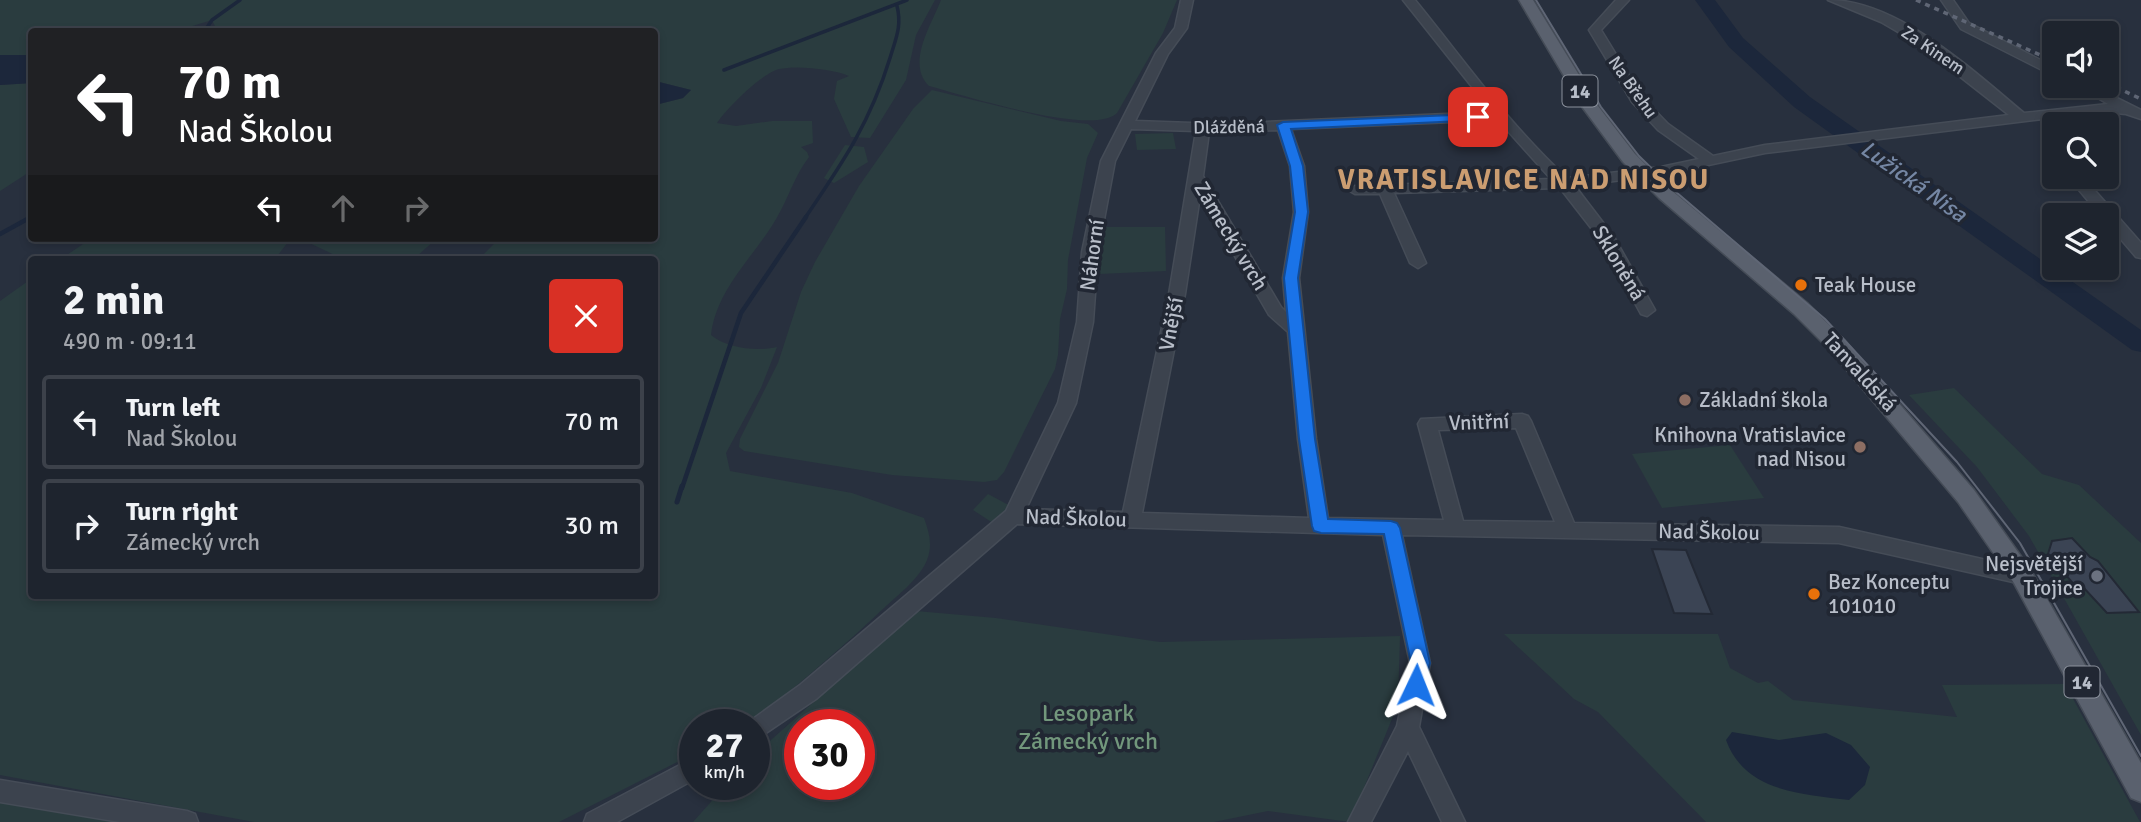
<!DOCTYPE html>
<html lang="en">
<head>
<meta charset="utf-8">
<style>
  :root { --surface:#1e242e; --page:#2b303a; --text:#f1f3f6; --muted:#a1a4aa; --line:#3c414a }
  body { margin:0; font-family:Signika,sans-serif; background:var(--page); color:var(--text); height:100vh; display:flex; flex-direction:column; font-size:26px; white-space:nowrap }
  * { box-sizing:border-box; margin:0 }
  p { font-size:23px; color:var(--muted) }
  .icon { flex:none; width:38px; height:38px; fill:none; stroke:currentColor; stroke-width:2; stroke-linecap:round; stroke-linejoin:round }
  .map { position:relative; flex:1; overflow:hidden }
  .drawer { position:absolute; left:28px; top:256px; width:630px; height:343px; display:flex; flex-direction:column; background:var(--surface); border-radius:7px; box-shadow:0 4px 10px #0003,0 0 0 2px var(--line) }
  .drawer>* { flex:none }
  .banner { position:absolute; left:28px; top:28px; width:630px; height:214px; border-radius:7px; box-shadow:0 4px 10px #0003,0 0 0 2px var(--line); background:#202124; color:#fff; overflow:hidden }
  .fabs { position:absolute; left:2042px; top:21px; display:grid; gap:14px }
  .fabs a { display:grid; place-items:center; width:77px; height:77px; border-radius:7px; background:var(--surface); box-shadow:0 4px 10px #0003,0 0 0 2px var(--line); font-size:35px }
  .speed { position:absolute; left:679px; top:709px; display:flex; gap:14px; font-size:35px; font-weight:700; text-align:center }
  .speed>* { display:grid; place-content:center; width:91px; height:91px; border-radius:50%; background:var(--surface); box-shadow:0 4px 10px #0003,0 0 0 2px var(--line); line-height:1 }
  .speed small { font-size:18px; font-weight:400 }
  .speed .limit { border:10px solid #d22; background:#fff; color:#111 }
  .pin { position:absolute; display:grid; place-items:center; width:60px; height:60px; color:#fff; margin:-30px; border-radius:14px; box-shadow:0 4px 10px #0006 }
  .me { position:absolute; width:77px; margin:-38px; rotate:2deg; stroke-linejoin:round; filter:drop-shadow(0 0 5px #0008) }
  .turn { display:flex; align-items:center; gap:24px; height:147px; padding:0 35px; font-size:32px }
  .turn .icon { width:91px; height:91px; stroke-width:2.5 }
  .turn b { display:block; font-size:49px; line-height:60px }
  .lanes { display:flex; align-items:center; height:66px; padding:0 35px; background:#0003; justify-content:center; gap:35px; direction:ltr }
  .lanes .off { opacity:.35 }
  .round { display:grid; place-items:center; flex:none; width:74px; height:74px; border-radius:7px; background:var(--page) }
  .overview { display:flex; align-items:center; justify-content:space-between; height:119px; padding:0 35px }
  h1 { font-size:42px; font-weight:800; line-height:52px }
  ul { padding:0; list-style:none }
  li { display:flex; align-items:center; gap:21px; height:94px; margin:0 14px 10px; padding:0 21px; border:4px solid var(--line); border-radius:7px }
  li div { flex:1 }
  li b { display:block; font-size:26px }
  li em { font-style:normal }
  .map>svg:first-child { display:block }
  .green { fill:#2a3c3f; fill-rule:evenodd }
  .water { fill:#1c273b }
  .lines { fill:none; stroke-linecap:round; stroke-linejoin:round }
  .stream-far2 { stroke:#1c273b; stroke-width:3.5 }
  .stream-far1 { stroke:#1c273b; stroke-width:4.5 }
  .stream { stroke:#1c273b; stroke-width:5 }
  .river { fill:#1c273b; fill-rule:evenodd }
  .building { fill:#3b4454; stroke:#232935; stroke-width:2 }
  .minor-casing { stroke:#454c57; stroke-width:3 }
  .major-casing { stroke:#454c57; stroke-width:3 }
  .minor { fill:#3c434e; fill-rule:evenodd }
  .major { fill:#5a616e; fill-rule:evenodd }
  .tram { stroke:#5f6675; stroke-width:2 }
  .rail { stroke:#5f6675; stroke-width:3.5; stroke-dasharray:5 5; stroke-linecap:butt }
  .route { fill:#1a73e8; stroke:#114b97; stroke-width:2 }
  .food-dot { fill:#e8710a; stroke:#212733; stroke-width:2.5 }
  .education-dot { fill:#8d6e63; stroke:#212733; stroke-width:2.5 }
  .worship-dot { fill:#6b7280; stroke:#212733; stroke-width:2.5 }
  .labels { text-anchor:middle; stroke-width:7; stroke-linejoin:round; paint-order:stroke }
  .far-street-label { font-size:18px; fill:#b8bec9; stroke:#212733 }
  .shield { fill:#212733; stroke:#8b919c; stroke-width:2 }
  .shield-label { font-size:19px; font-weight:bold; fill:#b8bec9 }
  .street-label { font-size:21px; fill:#b8bec9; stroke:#212733 }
  .poi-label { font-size:21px; fill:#b8bec9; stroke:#212733; text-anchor:start }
  .water-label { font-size:23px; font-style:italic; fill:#7587a4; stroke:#212733 }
  .near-park-label { font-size:24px; fill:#72977c; stroke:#212733 }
  .district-label { font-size:28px; font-weight:bold; letter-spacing:2px; fill:#cb9d71; stroke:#212733 }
</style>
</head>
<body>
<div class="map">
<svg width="2141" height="822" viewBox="0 0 2141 822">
  <rect width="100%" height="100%" fill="#28303e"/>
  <g class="green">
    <path d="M0 0H935L916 35 906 80 870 138 851 137 834 99 837 81 849 76C834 69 797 65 779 69 762 73 727 108 717 123L736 126 772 121H812L813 143 801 147 807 152 809 157C796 174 791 191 781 210 760 252 717 285 711 335 726 348 757 352 777 347L761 388 726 453 730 471 852 493 924 518C929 532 933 545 927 560 920 578 898 595 884 608 843 647 800 683 756 719L746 724H695V753L559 822H254L0 775V301L31 279 32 595H654V259H479L500 238H654L655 105 683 98 691 90 655 81 654 32H218L212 20 176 31 32 32 31 55H0Z"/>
    <path d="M941 0H1177L1163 33 1117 113C1094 137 963 95 929 86 906 63 931 26 941 0Z"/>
    <path d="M32 83 31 171 0 191V85Z"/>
    <path d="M932 90 1061 121 1088 124 1098 133 1087 158 1068 260 1067 289 1060 319 1058 355 1055 369 1004 472 997 480 984 482 892 475 744 451 739 447 740 439 778 363 801 292 815 262 859 186 913 109Z"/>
    <path d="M1173 133 1176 149 1137 150 1135 134Z"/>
    <path d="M845 145 864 147 868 162 834 183 824 178Z"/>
    <path d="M1104 227H1165L1166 271 1099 274Z"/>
    <path d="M92 238H291L275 259H61Z"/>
    <path d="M299 238H437L416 257 418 259H343Z"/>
    <path d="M1954 388 2042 474 2079 485 2141 543V735L2029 536 1977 467 1909 395Z"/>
    <path d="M1730 445 1764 498 1662 508 1632 454Z"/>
    <path d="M988 494 1016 509 996 525 973 510Z"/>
    <path d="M916 611 996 618 1160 642 1400 636 1398 704 1350 822 1268 811 1214 822H693L727 784H754V755ZM800 724H859V784H800Z"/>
    <path d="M1504 634H1718L1730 668 1758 683 1768 681 1793 700 1957 717 1942 685 2065 684 2140 822H1706L1598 712 1574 699Z"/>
    <path d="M0 802 118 822H0Z"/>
  </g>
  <g class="water">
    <path d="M0 55H31V83L0 85Z"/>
    <path d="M655 81 691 90 683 98 655 105Z"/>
    <path d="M1732 732 1779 740 1826 733 1851 745 1870 767 1865 785 1849 800C1801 794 1745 792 1726 740Z"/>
  </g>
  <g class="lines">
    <g class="stream-far2">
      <path d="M204 32 212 20 240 0"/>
      <path d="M724 70 907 0"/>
      <path d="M28 218 32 216"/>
      <path d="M805 218C843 162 870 123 890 58 896 38 902 26 897 6"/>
    </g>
    <g class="stream-far1">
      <path d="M0 234 31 217"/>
      <path d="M682 488 741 313 806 217"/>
    </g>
    <path class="stream" d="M677 502 682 486"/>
    <path class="river" d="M1695 0H1715L1743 38 1810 97 2141 330V352L2132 350 1794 107 1729 47Z"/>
  </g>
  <g class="building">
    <path d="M2072 538 2090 557 2098 561 2139 612 2107 613 2083 587H2076L2048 554 2052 541Z"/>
    <path d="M1652 549 1686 550 1712 614 1674 613Z"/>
  </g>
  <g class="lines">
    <g class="minor-casing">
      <g id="minor">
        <path d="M1181 0H1193L1187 28 1168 54 1135 121 1220 124 1492 112 1403 0H1415C1464 60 1510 126 1567 178L1661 167 1699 159 1658 130 1632 102 1589 30 1616 0H1629L1601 30 1642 97 1668 124 1713 156 1765 145 2009 115 1917 43 1881 22 1828 0C1898 0 1972 70 2024 113L2108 104 2078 86H2093L2141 110V119L2126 114 2104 112 2043 119 1765 153 1661 175 1575 186 1614 237 1655 310 1647 316 1641 314 1602 242 1560 188 1394 193 1426 263 1418 268 1410 263 1380 194H1355L1348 190 1355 186 1551 179 1498 120 1291 129 1304 166 1308 212 1299 278 1316 439 1328 518 1444 520 1418 424 1421 419 1522 414 1528 416 1531 421 1574 523 1839 527 2022 568 2029 570 2032 576 2029 582 2022 584 1839 543 1402 535 1430 663 1419 727 1465 822H1442L1408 751 1371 822H1348L1397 726 1410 663 1383 535 1017 524 816 699 754 741V724H746L800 685 1006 511 1058 403 1077 322 1082 252 1101 161 1156 53 1175 28ZM1131 129 1196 131 1169 294 1123 512 1026 509 1076 403 1093 322 1098 252 1115 161ZM1278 130 1290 166 1294 212 1283 278 1286 312 1281 307 1203 176 1209 132ZM1200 196 1269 315 1288 332 1298 439 1309 518 1142 513 1185 294ZM1516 428 1555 522 1463 521 1438 430Z"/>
        <path d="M1941 0H1953L1969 23 2054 67V76L1961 29Z"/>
        <path d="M2068 177H2083L2141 243V258L2136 257 2107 223V215H2100Z"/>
        <path d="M695 757V779L617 822H584L587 814Z"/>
        <path d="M0 780 187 811 195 814 198 822H120L0 802Z"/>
      </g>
    </g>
    <g class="major-casing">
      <path id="major" d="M1519 0H1533L1598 106 1635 154 1671 190 1808 304 1844 340 1974 490 2030 569 2141 763V802L2131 798 2014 583 1958 502 1830 350 1794 314 1659 198 1623 162 1583 108Z"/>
    </g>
    <use href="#minor" class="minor"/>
    <use href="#major" class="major"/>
    <path class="tram" d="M1536 0 1601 107 1639 156 1676 192 1825 319 1957 462 2020 543 2141 756"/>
    <g class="rail">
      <path d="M1916 0 2054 61"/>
      <path d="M2107 83 2141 99"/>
    </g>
  </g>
  <path class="route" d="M1478 114 1485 117 1483 120 1291 129 1303 166 1308 212 1298 278 1315 439 1328 519 1391 521 1397 523 1400 528 1430 663 1423 691 1416 694 1409 691 1406 685 1411 663 1384 534 1321 533 1314 531 1312 526 1299 439 1284 278 1295 212 1290 166 1277 125 1283 122Z"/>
  <g class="food-dot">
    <circle cx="1801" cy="285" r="7"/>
    <circle cx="1814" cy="594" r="7"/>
  </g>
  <g class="education-dot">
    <circle cx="1685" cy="400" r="7"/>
    <circle cx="1860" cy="447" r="7"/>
  </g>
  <circle class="worship-dot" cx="2097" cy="576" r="7"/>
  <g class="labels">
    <g class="far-street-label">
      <text transform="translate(1933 50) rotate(34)" y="6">Za Kinem</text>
      <text transform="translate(1633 87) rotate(55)" y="6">Na Břehu</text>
      <text transform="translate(1229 127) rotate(-1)" y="6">Dlážděná</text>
    </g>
    <g class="shield">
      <rect x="1562.5" y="75.5" width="35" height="31" rx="5"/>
      <rect x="2064.5" y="666.5" width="35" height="31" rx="5"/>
    </g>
    <g class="shield-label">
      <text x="1580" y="98">14</text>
      <text x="2082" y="689">14</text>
    </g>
    <g class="street-label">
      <text transform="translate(1231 236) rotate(59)" y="7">Zámecký vrch</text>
      <text transform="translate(1092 255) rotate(-82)" y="7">Náhorní</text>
      <text transform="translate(1619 263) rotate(59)" y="7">Skloněná</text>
      <text transform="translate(1171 324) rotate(-79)" y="7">Vnější</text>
      <text transform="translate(1860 372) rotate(48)" y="7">Tanvaldská</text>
      <text transform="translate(1479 422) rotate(-2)" y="7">Vnitřní</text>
      <text transform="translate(1076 518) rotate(2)" y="7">Nad Školou</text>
      <text transform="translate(1709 532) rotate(1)" y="7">Nad Školou</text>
    </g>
    <g class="poi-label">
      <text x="1815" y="292">Teak House</text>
      <text x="1699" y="407">Základní škola</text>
      <text x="1846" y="442" text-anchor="end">Knihovna Vratislavice<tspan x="1846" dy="24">nad Nisou</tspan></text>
      <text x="2083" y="571" text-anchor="end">Nejsvětější<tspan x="2083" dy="24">Trojice</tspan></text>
      <text x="1828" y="589">Bez Konceptu<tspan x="1828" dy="24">101010</tspan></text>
    </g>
    <g class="water-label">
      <text transform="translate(1914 181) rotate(35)" y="8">Lužická Nisa</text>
    </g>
    <g class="near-park-label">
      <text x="1088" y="721">Lesopark<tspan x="1088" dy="28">Zámecký vrch</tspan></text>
    </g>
    <g class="district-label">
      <text x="1524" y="189">VRATISLAVICE NAD NISOU</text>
    </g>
  </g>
</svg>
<div class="fabs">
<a><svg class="icon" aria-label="sound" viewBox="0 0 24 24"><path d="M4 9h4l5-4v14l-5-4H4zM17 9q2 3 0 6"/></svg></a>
<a><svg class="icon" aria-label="search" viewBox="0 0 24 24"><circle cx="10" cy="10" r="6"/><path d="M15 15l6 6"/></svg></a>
<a><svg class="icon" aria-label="layers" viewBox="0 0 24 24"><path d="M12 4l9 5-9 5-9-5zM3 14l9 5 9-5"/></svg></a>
</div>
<div class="speed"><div>27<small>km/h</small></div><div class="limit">30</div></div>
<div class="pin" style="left:1478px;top:117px;background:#d93025"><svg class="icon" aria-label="arrive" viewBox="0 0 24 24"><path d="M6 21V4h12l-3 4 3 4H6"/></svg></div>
<svg class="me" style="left:1416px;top:685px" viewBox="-20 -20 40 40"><path d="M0-17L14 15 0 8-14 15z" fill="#1a73e8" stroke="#fff" stroke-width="4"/></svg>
<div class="banner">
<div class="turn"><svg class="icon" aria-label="left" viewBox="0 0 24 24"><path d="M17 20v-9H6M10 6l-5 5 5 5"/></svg><div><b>70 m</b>Nad Školou</div></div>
<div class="lanes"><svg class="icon" aria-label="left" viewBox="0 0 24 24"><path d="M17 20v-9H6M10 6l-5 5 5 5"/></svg><svg class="icon off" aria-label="ahead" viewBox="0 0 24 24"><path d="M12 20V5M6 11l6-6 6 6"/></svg><svg class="icon off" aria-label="right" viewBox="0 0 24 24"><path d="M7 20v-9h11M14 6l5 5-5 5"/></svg></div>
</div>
<section class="drawer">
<div class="overview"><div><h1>2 min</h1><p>490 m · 09:11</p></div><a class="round" style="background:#d93025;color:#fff"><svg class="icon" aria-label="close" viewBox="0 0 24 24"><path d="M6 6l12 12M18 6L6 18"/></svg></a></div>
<ul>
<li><svg class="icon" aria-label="left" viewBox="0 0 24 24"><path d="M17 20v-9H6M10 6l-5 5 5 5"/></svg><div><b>Turn left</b><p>Nad Školou</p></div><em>70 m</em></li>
<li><svg class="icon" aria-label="right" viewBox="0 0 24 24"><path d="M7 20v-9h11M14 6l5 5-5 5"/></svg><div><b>Turn right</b><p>Zámecký vrch</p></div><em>30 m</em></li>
</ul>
</section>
</div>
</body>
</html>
